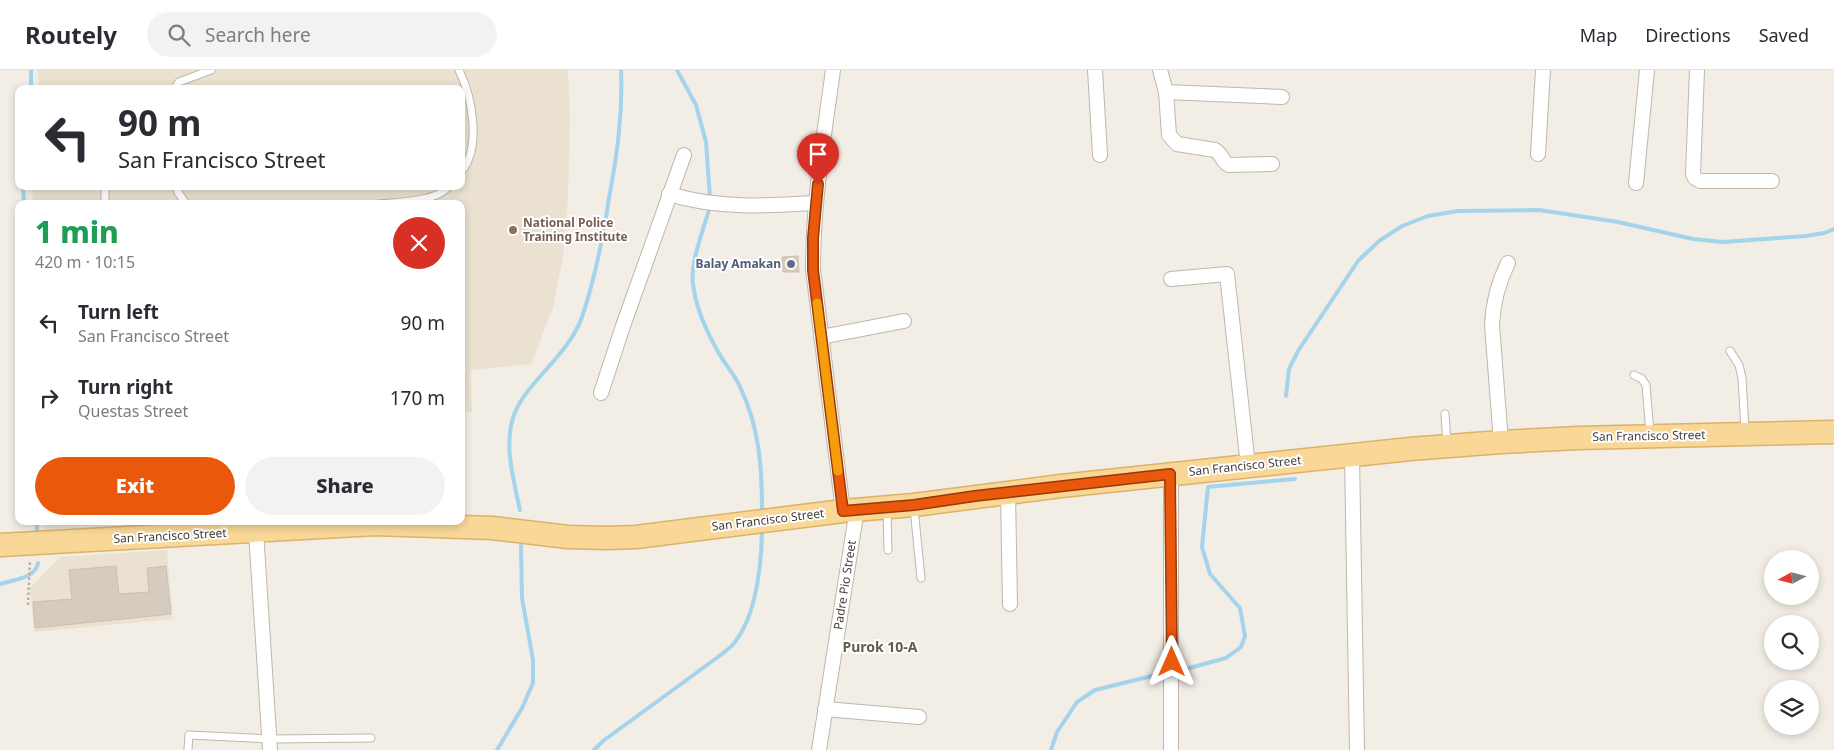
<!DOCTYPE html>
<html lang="en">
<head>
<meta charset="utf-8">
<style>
  :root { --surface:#fff; --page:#f2f2f3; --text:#2b2b33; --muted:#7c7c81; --line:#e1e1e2; --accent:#ea580c }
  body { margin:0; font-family:"Noto Sans",sans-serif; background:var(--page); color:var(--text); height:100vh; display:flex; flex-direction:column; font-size:19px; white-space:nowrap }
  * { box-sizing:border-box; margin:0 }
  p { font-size:16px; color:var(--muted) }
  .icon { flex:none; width:28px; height:28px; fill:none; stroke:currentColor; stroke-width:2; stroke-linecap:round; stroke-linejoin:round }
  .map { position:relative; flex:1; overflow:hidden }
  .sheet { position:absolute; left:15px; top:130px; width:450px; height:325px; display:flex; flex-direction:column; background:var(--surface); border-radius:10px; box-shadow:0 2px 8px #0003 }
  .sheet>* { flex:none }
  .banner { position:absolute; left:15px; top:15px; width:450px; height:105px; border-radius:10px; box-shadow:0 2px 8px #0003; background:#fff; color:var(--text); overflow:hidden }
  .needle { width:32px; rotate:263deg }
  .fabs { position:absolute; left:1764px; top:480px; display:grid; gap:10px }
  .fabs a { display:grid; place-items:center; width:55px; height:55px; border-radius:50%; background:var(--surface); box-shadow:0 2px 8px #0003; font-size:25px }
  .pin { position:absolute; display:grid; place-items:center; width:42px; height:42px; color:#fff; margin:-51px -21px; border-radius:50% 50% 50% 0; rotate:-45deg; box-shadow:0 0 5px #0007 }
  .pin .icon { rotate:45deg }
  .me { position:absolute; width:55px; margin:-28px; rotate:0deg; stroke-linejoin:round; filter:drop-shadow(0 0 4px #0008) }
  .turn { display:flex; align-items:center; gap:18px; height:105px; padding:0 20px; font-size:22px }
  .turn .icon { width:65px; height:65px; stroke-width:2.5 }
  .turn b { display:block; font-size:35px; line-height:42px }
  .round { display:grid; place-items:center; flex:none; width:52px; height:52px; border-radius:26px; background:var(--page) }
  .overview { display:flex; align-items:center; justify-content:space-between; height:85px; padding:0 20px }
  h1 { font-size:30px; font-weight:800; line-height:38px; color:#1e9e55 }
  .action { display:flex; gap:10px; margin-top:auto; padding:10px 20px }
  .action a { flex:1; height:58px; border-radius:30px; background:var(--accent); color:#fff; font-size:20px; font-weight:800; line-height:58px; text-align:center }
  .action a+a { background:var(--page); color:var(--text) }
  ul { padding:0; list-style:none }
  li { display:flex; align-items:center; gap:15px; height:75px; padding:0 20px }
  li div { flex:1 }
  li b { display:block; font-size:19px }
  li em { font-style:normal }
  header { display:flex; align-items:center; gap:30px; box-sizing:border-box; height:70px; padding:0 25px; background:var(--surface); border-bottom:1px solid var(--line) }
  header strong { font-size:24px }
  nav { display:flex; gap:28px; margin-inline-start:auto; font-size:18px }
  .search { width:350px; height:45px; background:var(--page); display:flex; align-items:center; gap:12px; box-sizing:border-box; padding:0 18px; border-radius:28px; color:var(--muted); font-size:19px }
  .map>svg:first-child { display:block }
  .education { fill:#eae1d0 }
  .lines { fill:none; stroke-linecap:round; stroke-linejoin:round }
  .stream { stroke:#a4d3ec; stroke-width:4 }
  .building { fill:#d5cbbe; stroke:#cdbfaf }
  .lane-casing { stroke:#bfb7ab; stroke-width:9 }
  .street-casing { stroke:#bfb7ab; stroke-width:16 }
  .primary-casing { stroke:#dcb268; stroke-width:25 }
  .path { stroke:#bdaf9a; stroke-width:2.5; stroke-dasharray:2.5 2.5; stroke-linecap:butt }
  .lane { stroke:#fff; stroke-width:7 }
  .street { stroke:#fff; stroke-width:14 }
  .primary { stroke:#f8d797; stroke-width:22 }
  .route-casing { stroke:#983908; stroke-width:12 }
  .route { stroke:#ea580c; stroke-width:9 }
  .slow { stroke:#f59e0b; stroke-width:9 }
  .education-dot { fill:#8d6e63; stroke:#fff; stroke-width:2 }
  .service-dot { fill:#5c6f8a; stroke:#fff; stroke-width:2 }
  .labels { text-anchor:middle; stroke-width:4; stroke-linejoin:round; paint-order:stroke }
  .education-label { font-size:12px; font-weight:bold; fill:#785e54; stroke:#fff; text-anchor:start }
  .service-label { font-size:12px; font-weight:bold; fill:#4e5e75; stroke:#fff; text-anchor:end }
  .street-label { font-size:12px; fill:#443d35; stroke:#fff }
  .neighbourhood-label { font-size:14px; font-weight:bold; fill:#665a4d; stroke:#fff }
</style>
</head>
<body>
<header>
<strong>Routely</strong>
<div class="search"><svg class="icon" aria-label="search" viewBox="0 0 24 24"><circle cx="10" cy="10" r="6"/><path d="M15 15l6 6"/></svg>Search here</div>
<nav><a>Map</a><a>Directions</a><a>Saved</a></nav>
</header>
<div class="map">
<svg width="1834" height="680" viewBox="0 0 1834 680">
  <rect width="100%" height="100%" fill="#f2ede5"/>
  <g class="education">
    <path d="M38 0H568L570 48 568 129 563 186 553 238 531 294 470 300 472 342 461 343V134H33L32 116H461V19H39Z"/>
    <path d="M44 451H262L44 463Z"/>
    <path d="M167 480 173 549 34 562 30 518 60 487Z"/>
  </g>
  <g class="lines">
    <g class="stream">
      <path d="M677 0 696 35 706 72 710 128"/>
      <path d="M31 19V0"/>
      <path d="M23 116 24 134"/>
      <path d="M709 140C703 160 690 194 693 214 696 239 707 263 720 285 726 296 735 305 740 317 759 356 762 396 762 439"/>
      <path d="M1286 326 1289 299 1298 281 1358 191 1379 171 1402 156 1428 146 1458 141 1539 140 1618 152 1693 169 1723 172 1806 166 1824 163 1834 159"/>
      <path d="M520 440C513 407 501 367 518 336 525 322 536 311 546 300 560 284 575 267 582 247 595 208 603 169 609 128 617 85 623 44 621 0"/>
      <path d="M37 451V460"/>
      <path d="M0 514C13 510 36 508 38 493"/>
      <path d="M1182 600 1226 588 1241 577 1245 566 1240 538 1210 504 1202 477 1208 417 1295 409"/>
      <path d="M497 680 522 638 533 613V590L522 528 521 476"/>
      <path d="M594 680 603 671 718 587C724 582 731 578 735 572 757 544 761 497 762 463"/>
      <path d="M1051 680 1057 662 1077 632 1095 620 1160 604"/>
    </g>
  </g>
  <g class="building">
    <path d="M798 186 799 202H783L782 187Z"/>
    <path d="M116 496 119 524 149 522 147 498 166 496 171 544 35 558 33 532 72 529 69 500Z"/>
  </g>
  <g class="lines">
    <g class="lane-casing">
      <g id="lane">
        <path d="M459 0C472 27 482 77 461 102"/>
        <path d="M174 19 179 12 211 0"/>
        <path d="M105 116V134"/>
        <path d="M176 116 178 122 186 134"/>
        <path d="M378 134C398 132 437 132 449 116"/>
        <path d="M1730 281 1739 295 1742 308 1745 360"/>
        <path d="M1634 305 1642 309 1646 315 1650 364"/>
        <path d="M1445 344 1447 373"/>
        <path d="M914 438 921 508"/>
        <path d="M887 440 888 480"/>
        <path d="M188 680 189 665 269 669 371 668"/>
      </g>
    </g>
    <g class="street-casing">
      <g id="street">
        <path d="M833 0C824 66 813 132 813 199L843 441"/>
        <path d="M1095 0 1100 85"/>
        <path d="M1160 0 1166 22 1169 65 1177 74 1215 80C1222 84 1222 92 1229 95L1272 94"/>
        <path d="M1697 0 1693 104 1695 108 1700 111H1772"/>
        <path d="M1166 22 1282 27"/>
        <path d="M1538 84 1543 0"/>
        <path d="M1636 113 1647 0"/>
        <path d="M669 124C718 139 766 136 816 133"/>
        <path d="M1171 209 1227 204 1248 396"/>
        <path d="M821 267 904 251"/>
        <path d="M601 323 623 256 684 85"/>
        <path d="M1501 372 1492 255C1493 233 1498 213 1508 193"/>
        <path d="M1352 385 1357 680"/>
        <path d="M1171 404V680"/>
        <path d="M1008 423 1010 534"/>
        <path d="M256 461 270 680"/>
        <path d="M825 639 919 647"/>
        <path d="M819 680 857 439"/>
      </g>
    </g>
    <g class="primary-casing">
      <path id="primary" d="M0 475 376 454 492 458 568 467 607 468 636 467 843 441 914 435 1061 416 1410 379 1501 372 1578 368 1834 362"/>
    </g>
    <path class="path" d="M28 535 30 490"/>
    <use href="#lane" class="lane"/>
    <use href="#street" class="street"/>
    <use href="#primary" class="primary"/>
  </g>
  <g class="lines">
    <g class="route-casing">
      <path id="route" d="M818 114 813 168V200L843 441 914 435 975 426 1170 404 1172 592"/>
    </g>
    <use href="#route" class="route"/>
    <path class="slow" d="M817 233 838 401"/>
  </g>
  <circle class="education-dot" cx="513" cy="160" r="5"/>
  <circle class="service-dot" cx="791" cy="194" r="5"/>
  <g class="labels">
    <g class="education-label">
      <text x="523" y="157">National Police<tspan x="523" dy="14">Training Institute</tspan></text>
    </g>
    <g class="service-label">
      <text x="781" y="198">Balay Amakan</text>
    </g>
    <g class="street-label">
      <text transform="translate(1649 366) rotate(-1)" y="4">San Francisco Street</text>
      <text transform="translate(1245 396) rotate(-6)" y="4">San Francisco Street</text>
      <text transform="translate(768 450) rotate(-7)" y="4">San Francisco Street</text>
      <text transform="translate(170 466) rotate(-3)" y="4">San Francisco Street</text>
      <text transform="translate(845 515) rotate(-81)" y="4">Padre Pio Street</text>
    </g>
    <g class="neighbourhood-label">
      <text x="880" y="582">Purok 10-A</text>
    </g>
  </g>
</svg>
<div class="fabs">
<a><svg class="needle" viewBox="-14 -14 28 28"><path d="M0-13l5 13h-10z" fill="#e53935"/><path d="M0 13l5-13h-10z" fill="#7c7c81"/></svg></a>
<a><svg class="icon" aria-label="search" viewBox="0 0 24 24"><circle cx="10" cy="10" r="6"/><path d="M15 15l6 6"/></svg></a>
<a><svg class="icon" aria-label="layers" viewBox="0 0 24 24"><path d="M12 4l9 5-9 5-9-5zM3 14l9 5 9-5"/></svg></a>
</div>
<div class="pin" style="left:818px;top:114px;background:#d93025"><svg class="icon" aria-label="arrive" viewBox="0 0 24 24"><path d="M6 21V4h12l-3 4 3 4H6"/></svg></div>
<svg class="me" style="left:1172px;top:592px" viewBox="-20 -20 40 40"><path d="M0-17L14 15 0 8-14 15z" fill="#ea580c" stroke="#fff" stroke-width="4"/></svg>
<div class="banner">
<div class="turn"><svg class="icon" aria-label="left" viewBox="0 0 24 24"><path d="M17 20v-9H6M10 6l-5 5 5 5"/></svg><div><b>90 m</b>San Francisco Street</div></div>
</div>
<section class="sheet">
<div class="overview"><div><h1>1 min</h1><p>420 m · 10:15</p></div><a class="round" style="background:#d93025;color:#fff"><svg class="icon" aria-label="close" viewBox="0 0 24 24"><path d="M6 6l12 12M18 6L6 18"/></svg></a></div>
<ul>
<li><svg class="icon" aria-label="left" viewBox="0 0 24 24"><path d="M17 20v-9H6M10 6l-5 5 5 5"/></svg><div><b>Turn left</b><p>San Francisco Street</p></div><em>90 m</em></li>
<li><svg class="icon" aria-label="right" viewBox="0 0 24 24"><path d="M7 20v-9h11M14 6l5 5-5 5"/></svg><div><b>Turn right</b><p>Questas Street</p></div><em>170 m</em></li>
</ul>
<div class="action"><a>Exit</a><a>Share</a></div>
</section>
</div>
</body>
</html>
